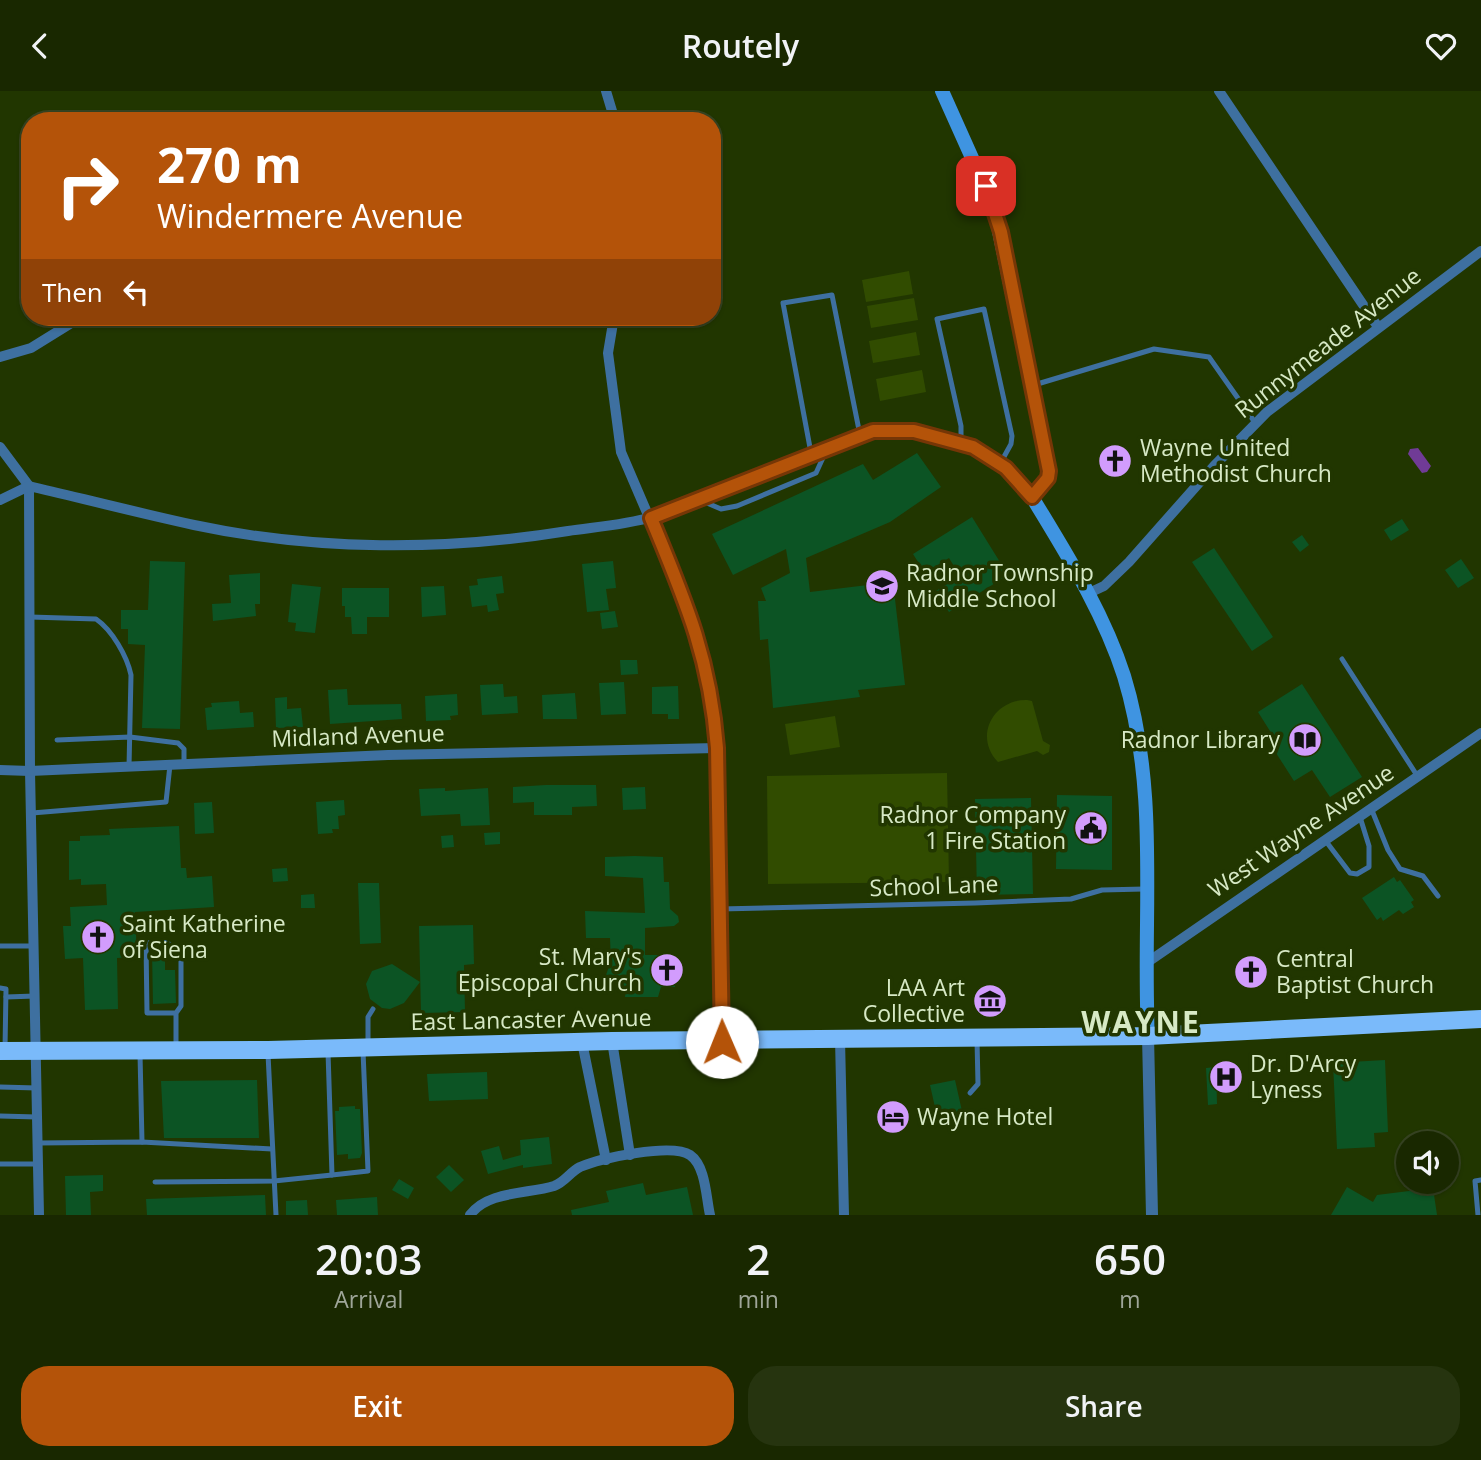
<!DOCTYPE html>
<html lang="en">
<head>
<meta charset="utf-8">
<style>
  :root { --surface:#192800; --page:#26340f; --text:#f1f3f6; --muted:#9fa699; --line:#374422; --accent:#b45309 }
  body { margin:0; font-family:"Open Sans",sans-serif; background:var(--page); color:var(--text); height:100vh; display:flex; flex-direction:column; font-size:26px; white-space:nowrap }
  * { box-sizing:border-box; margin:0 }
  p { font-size:23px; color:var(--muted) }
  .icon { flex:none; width:38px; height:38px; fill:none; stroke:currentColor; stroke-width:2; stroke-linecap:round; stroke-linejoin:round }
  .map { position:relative; height:1124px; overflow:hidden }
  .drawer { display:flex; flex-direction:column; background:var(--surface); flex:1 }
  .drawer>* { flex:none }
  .top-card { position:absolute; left:21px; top:21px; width:700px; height:214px; border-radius:28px; box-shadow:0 2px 5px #0004,0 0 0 2px var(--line); background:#b45309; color:#fff; overflow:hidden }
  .buttons { position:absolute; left:1396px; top:1040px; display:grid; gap:14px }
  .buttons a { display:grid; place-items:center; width:63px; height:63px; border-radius:50%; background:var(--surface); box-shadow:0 2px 5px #0004,0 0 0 2px var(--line); font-size:35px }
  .pin { position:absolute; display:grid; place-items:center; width:60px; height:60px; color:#fff; margin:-30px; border-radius:14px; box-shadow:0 4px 10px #0006 }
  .me { position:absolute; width:77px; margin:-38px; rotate:359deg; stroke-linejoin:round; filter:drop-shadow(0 0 5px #0008) }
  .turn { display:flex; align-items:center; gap:24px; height:147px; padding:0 21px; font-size:32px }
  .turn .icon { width:91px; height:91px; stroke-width:2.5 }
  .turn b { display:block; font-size:49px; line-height:60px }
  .then { display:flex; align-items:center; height:66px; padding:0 21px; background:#0003; gap:14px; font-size:26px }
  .eta { display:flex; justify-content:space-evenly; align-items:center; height:119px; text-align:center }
  .eta b { font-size:42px; font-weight:600; line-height:49px }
  .button { display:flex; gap:14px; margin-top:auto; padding:14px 21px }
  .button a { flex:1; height:80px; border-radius:28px; background:var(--accent); color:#fff; font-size:28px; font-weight:600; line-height:80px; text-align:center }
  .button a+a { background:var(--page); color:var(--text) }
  header { display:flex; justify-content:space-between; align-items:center; height:91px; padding:0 21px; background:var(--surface); font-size:32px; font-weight:600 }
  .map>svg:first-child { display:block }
  .green { fill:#314c00 }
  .water { fill:#703b96 }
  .building { fill:#0c5424 }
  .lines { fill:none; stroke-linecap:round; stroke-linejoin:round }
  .service { stroke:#3e70a0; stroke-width:5 }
  .minor { stroke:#3e70a0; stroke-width:10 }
  .tertiary { stroke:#3e70a0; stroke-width:12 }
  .secondary { stroke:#3f94e1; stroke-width:14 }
  .trunk { stroke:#7abafa; stroke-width:18 }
  .route-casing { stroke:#753606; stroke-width:18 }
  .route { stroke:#b45309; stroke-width:12 }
  .labels { text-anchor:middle; stroke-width:7; stroke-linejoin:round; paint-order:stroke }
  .street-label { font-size:23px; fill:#d7e9c5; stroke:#213600 }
  .poi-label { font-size:23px; fill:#d7e9c5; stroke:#213600; text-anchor:start }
  .district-label { font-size:30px; font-weight:bold; letter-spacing:2px; fill:#d7e9c5; stroke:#213600 }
</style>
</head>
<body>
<header><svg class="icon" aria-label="back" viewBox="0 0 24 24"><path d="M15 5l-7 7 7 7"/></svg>Routely<svg class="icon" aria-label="heart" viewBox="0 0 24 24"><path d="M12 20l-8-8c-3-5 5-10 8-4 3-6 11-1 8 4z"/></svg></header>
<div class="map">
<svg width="1481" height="1124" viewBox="0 0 1481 1124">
  <rect width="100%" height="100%" fill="#213600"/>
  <g class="green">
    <path d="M909 180 913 203 866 211 862 189Z"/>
    <path d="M914 207 918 229 871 237 867 215Z"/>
    <path d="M916 241 920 264 873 272 869 250Z"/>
    <path d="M922 279 926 301 880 310 876 288Z"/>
    <path d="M1027 609 1032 610 1043 650 1050 654 1049 661 1043 664 1037 660 998 671C973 645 994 608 1027 609Z"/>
    <path d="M835 625 840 656 790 664 785 633Z"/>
    <path d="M947 682 949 791 768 793 767 685Z"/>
  </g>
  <path class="water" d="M1418 357 1431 375 1427 381 1422 382 1408 363 1410 358Z"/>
  <g class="building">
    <path d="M917 362 941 396 890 431 806 467 810 501 893 491 905 594 858 599 860 606 773 617 768 548 760 549 758 510H766L761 497 790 482 786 458 733 484 712 443 863 373 873 389Z"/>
    <path d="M972 426 1008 484 949 521 936 500 960 485 949 467 925 482 913 463Z"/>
    <path d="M1402 428 1409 439 1391 450 1384 439Z"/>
    <path d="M1302 444 1309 454 1300 461 1292 451Z"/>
    <path d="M1214 457 1273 546 1252 560 1192 471Z"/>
    <path d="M1461 468 1474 487 1458 497 1445 479Z"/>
    <path d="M150 470 185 471 180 638 142 637 145 554 128 553V538H121V519H148Z"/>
    <path d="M613 470 616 497 606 498 609 519 587 521 582 473Z"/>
    <path d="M260 482V513H255L256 525 213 530 212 513 231 512 229 484Z"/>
    <path d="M502 485 504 502 496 503 499 519 488 521 487 514 472 516 469 495 478 494 477 488Z"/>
    <path d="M292 493 321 496 315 542 295 540 296 532 288 531Z"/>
    <path d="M444 495 446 524 422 526 421 496Z"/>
    <path d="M342 497H389V526H367V543H352L351 526H345V515H342Z"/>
    <path d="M615 520 618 536 602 538 600 522Z"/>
    <path d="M620 569H637L638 583 621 584Z"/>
    <path d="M624 591 626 623 601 624 599 592Z"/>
    <path d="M503 593 504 606 517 605 518 622 482 624 480 594Z"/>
    <path d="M1302 593 1362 686 1330 706 1312 679 1294 690 1269 651 1275 648 1258 621Z"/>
    <path d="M678 595 679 628H668V623H652V596Z"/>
    <path d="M347 598 348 614 401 613 402 628 330 633 328 599Z"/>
    <path d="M575 602 577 628H543L542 604Z"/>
    <path d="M457 603 458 624 450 625 451 629 426 630 425 605Z"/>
    <path d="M287 606V618L301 617 303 636 276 637 275 607Z"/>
    <path d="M239 610 240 622 253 621 254 636 207 639 205 617 212 616 211 612Z"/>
    <path d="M546 694H596L597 715 572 716V724H534V711L513 712V696Z"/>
    <path d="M645 696 646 718 623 719 622 697Z"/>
    <path d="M445 697V700L488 697 490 734 461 735 460 723 421 725 419 698Z"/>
    <path d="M1057 704 1112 705V779L1056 778Z"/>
    <path d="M1031 707 1033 803 977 804 975 708Z"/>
    <path d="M344 709 345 724 338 725 339 738H332L333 742 318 743 316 711Z"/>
    <path d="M212 711 214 742 195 743 194 712Z"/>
    <path d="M179 735 181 777H186L187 787 212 785 214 816 135 821 137 866 117 867 118 918 85 919 83 867 65 868 63 835H71L70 816 107 814 106 793 81 794V788L69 789V750H80V745L110 744 109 738Z"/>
    <path d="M500 741V753L485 754 484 742Z"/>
    <path d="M453 744 454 756 442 757 441 745Z"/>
    <path d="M635 765 663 766 664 791H669L670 818 678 825 679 831 674 835 645 837V864H674V874H680L679 885H675V896H661L658 906H625L626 897 616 898 615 892 606 884 611 870 610 847H586L585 820 645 822 643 787 605 785V766Z"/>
    <path d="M287 777 288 790 273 791 272 778Z"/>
    <path d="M1394 786 1397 791 1400 789 1414 809 1411 811 1414 816 1403 823 1399 819 1383 830 1381 826 1377 829 1362 807Z"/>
    <path d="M358 792H379L381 852 360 853Z"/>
    <path d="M314 803 315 817H301V804Z"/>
    <path d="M473 834 474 873 464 874 465 921 421 922 419 835Z"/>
    <path d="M165 859V879H175L176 912 153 913 152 860Z"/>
    <path d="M392 873 420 891 404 912 390 918 382 917 370 908 366 893 372 880Z"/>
    <path d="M1385 969 1388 1041 1374 1042 1375 1056 1337 1058 1333 972Z"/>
    <path d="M1216 976 1217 1013 1208 1014 1206 977Z"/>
    <path d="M487 981 488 1008 429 1010 427 983Z"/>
    <path d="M257 989 259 1047H164L161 990Z"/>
    <path d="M955 989 964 1029 944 1037V1033L939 1034 930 994Z"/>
    <path d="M355 1015V1018H360L362 1062 360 1067 348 1068V1063L337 1064 335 1020H339V1016Z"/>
    <path d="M549 1046 552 1073 523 1077V1074L488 1083 481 1060 499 1055 503 1069 521 1064 520 1049Z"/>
    <path d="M449 1074 464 1089 451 1101 436 1086Z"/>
    <path d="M103 1084V1100L90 1101 91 1124H66L65 1085Z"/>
    <path d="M399 1088 414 1097 408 1108 392 1099Z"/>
    <path d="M643 1092 646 1104 687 1096 693 1124H572L571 1119 609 1111 606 1100Z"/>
    <path d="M1347 1096 1373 1111 1377 1104 1433 1097 1437 1124H1331Z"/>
    <path d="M265 1104 266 1124H147L146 1108Z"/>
    <path d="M377 1106 378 1124H337L336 1109Z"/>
    <path d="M307 1109 308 1124H286V1110Z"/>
  </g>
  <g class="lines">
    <g class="service">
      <path d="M1034 294 1154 258 1209 266 1256 333"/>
      <path d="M961 351V335L937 228 984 218 1012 345 1011 353 1000 373"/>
      <path d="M811 362 783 212 832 204 860 344"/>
      <path d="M700 409 721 418 737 415 816 382 827 358"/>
      <path d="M30 526 96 528C112 539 127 565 131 584L129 676"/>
      <path d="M1342 568 1418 686"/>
      <path d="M57 649 130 646 178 652 184 658V672"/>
      <path d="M1371 717 1388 759 1400 778 1423 785 1438 805"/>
      <path d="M32 722 166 711 170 674"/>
      <path d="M1325 749 1350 782 1357 783 1369 776V755L1360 726"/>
      <path d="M720 818 975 812 1071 808 1102 799 1144 798"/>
      <path d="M0 855H34"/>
      <path d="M0 897 6 898 5 958"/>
      <path d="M6 906 35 905"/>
      <path d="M176 922H147L146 852 165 851 181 859V915L176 922V956"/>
      <path d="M368 953V926L373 918"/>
      <path d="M140 963 142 1051"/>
      <path d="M268 963 276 1124"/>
      <path d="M0 996 37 997"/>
      <path d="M970 1002 978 993 977 949"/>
      <path d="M0 1025 37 1026"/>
      <path d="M38 1052 142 1051 272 1058"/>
      <path d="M0 1073H38"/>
      <path d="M332 1084 368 1080 363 960"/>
      <path d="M155 1091 274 1090 332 1084 328 961"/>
      <path d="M1478 1124 1475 1090 1481 1089"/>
    </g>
    <g class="minor">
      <path d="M606 0 615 30"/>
      <path d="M1219 0 1378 236"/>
      <path d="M614 226 608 262 621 361 693 529 713 612 717 657 721 951"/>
      <path d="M0 266 31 257 81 226"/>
      <path d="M0 356 29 395 30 680 39 1124"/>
      <path d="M0 409 29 395C84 408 139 422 194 434 316 460 445 460 568 440 595 436 625 434 652 426 712 408 769 377 829 355 851 348 871 339 895 339 949 339 999 363 1032 406"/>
      <path d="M1089 502 1104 495 1129 471 1214 375 1267 321 1481 160"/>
      <path d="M0 679 30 680 388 664 717 657"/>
      <path d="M1145 873 1481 642"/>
      <path d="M840 948 844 1124"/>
      <path d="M612 950 630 1064"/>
      <path d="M582 951 606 1069"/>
      <path d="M470 1124C487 1100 528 1103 554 1095 565 1091 570 1081 580 1076 600 1067 672 1052 690 1064 706 1075 706 1107 710 1124"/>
    </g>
    <path class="tertiary" d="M1148 945 1152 1124"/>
    <path class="secondary" d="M942 0 994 116 1049 380 1048 387 1032 406C1067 464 1103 520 1124 585 1160 702 1142 825 1148 945"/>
    <path class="trunk" d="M0 960 268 959 612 950 1148 945 1481 928"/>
  </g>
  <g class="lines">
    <g class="route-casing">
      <path id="route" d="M722 951 717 657C710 566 685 509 651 427L873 340H914L973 356 1006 377 1032 406 1048 387 1049 380 1001 141 986 95"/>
    </g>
    <use href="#route" class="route"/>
  </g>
  <defs>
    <g id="church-disc" transform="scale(1.75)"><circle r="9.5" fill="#d29cfd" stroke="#213600"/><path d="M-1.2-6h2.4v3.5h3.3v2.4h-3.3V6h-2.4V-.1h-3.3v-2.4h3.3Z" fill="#111"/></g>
    <g id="school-disc" transform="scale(1.75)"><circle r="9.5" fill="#d29cfd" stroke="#213600"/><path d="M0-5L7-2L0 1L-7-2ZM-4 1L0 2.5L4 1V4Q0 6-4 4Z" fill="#111"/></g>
    <g id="library-disc" transform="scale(1.75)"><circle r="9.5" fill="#d29cfd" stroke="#213600"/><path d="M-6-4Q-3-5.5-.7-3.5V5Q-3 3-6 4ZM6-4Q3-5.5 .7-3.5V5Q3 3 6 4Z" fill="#111"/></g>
    <g id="civic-disc" transform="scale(1.75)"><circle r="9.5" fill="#d29cfd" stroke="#213600"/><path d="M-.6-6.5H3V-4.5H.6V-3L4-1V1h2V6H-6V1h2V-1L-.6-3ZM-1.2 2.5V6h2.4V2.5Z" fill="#111"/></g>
    <g id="museum-disc" transform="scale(1.75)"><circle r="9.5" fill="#d29cfd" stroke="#213600"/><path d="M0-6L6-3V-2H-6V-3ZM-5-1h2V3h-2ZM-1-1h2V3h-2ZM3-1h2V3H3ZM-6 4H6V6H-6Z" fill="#111"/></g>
    <g id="hospital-disc" transform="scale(1.75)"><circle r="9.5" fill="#d29cfd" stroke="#213600"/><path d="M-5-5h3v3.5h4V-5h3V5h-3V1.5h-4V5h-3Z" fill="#111"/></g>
    <g id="hotel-disc" transform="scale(1.75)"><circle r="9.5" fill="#d29cfd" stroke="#213600"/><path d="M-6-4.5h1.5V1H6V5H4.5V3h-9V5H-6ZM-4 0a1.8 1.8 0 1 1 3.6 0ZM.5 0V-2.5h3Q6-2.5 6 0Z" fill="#111"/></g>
  </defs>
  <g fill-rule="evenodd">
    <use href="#church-disc" x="1115" y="370"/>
    <use href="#school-disc" x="882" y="495"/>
    <use href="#library-disc" x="1305" y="649"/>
    <use href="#civic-disc" x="1091" y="737"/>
    <use href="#church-disc" x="98" y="846"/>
    <use href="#church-disc" x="667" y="879"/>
    <use href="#church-disc" x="1251" y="881"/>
    <use href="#museum-disc" x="990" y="910"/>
    <use href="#hospital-disc" x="1226" y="986"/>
    <use href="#hotel-disc" x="893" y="1026"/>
  </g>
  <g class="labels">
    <g class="street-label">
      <text transform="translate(1328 252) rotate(-38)" y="8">Runnymeade Avenue</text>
      <text transform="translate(358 645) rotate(-2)" y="8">Midland Avenue</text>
      <text transform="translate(1301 740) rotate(-34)" y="8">West Wayne Avenue</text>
      <text transform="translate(934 795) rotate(-2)" y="8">School Lane</text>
      <text transform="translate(531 929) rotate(-1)" y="8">East Lancaster Avenue</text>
    </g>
    <g class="poi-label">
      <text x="1140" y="365">Wayne United<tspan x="1140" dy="26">Methodist Church</tspan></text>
      <text x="906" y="490">Radnor Township<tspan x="906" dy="26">Middle School</tspan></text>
      <text x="1280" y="657" text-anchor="end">Radnor Library</text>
      <text x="1066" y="732" text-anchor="end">Radnor Company<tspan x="1066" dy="26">1 Fire Station</tspan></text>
      <text x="122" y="841">Saint Katherine<tspan x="122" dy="26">of Siena</tspan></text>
      <text x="642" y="874" text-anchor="end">St. Mary's<tspan x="642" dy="26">Episcopal Church</tspan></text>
      <text x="1276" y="876">Central<tspan x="1276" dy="26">Baptist Church</tspan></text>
      <text x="965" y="905" text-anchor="end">LAA Art<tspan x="965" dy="26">Collective</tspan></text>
      <text x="1250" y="981">Dr. D'Arcy<tspan x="1250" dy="26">Lyness</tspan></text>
      <text x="917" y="1034">Wayne Hotel</text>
    </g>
    <g class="district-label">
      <text x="1141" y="942">WAYNE</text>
    </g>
  </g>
</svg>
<div class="buttons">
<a><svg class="icon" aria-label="sound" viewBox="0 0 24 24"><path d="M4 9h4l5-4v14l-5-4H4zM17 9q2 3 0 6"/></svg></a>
</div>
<div class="pin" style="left:986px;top:95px;background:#d93025"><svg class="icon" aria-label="arrive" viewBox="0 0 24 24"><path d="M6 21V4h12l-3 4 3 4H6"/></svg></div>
<svg class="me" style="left:722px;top:951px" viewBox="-20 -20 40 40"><circle r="19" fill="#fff"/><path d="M0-13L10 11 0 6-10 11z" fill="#b45309"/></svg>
<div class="top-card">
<div class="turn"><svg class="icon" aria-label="right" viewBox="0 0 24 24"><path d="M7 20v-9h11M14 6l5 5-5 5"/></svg><div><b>270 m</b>Windermere Avenue</div></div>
<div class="then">Then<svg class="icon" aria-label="left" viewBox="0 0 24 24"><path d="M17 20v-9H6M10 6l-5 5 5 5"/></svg></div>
</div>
</div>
<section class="drawer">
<div class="eta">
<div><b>20:03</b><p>Arrival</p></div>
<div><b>2</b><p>min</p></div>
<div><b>650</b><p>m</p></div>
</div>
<div class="button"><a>Exit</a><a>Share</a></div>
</section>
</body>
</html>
